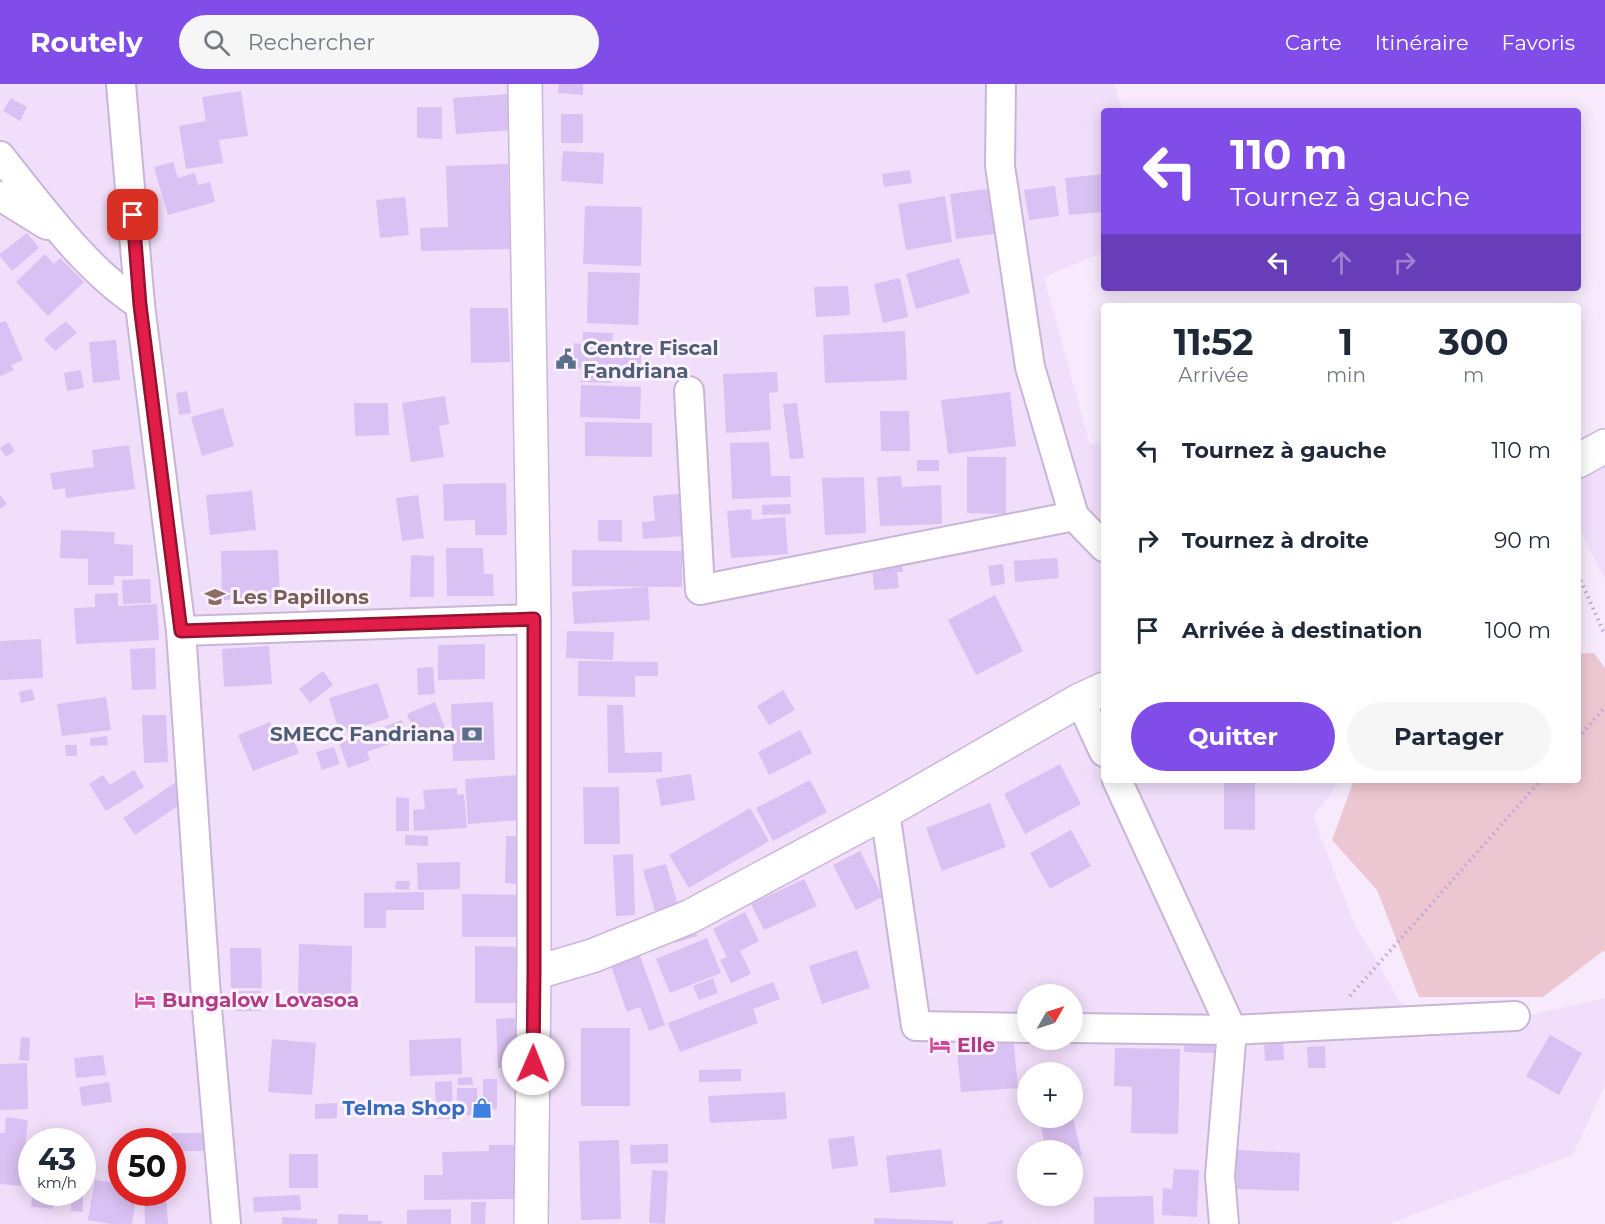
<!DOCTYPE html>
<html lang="fr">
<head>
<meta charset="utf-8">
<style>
  :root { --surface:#fff; --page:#f6f6f7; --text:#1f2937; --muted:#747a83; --accent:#814de8 }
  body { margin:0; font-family:Montserrat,sans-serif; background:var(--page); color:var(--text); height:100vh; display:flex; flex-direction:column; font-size:22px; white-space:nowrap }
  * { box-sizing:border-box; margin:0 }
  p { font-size:20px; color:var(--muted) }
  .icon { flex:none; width:33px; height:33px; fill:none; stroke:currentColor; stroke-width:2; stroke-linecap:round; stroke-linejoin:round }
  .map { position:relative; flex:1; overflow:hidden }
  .drawer { position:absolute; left:1101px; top:219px; width:480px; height:480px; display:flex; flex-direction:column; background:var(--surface); border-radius:6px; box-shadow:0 3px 15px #0003 }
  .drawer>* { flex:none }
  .top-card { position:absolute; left:1101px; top:24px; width:480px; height:183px; border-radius:6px; box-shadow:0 3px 15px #0003; background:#814de8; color:#fff; overflow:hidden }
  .needle { width:39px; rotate:51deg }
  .fabs { position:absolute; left:1017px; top:900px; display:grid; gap:12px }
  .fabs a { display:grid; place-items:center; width:66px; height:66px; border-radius:50%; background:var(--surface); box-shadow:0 3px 15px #0003; font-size:30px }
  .speed { position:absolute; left:18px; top:1044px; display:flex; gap:12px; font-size:30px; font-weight:700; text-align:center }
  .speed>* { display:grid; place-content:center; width:78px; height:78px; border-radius:50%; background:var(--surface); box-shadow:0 3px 15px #0003; line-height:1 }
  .speed small { font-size:15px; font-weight:400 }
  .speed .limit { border:9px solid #d22; background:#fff; color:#111 }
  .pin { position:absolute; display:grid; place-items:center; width:51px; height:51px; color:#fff; margin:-26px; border-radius:12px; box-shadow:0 3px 9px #0006 }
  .me { position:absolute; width:66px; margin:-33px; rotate:1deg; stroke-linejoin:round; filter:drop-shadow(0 0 4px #0008) }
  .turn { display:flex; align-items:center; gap:21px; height:126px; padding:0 30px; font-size:27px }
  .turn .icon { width:78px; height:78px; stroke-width:2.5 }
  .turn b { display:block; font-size:42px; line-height:51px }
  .lanes { display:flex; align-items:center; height:57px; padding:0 30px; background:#0003; justify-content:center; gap:30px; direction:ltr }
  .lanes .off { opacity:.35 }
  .eta { display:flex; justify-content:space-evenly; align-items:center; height:102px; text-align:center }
  .eta b { font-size:36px; font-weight:700; line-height:42px }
  .action { display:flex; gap:12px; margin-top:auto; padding:12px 30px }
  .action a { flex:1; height:69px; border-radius:36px; background:var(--accent); color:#fff; font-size:24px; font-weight:700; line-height:69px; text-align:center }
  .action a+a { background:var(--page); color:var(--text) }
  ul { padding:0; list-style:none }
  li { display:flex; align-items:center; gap:18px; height:90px; padding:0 30px }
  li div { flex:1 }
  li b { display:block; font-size:22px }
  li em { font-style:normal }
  header { display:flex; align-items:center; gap:36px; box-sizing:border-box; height:84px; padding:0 30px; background:var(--accent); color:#fff }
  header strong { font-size:28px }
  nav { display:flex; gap:33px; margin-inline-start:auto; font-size:21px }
  .search { width:420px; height:54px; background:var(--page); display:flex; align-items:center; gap:15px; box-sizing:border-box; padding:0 21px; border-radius:33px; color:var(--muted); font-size:22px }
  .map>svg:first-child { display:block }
  .residential { fill:#f1defa; fill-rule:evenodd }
  .green { fill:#ecc7d2 }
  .building { fill:#dac1f3 }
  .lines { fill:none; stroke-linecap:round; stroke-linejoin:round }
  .street-casing { stroke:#c9b6d7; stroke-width:32 }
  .secondary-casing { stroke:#cbb6dc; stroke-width:36 }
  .path { stroke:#bea3d9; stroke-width:4; stroke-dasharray:1.5 4.5; stroke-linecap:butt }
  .street { stroke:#fff; stroke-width:28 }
  .secondary { stroke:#fff; stroke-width:33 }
  .route-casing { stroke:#92132f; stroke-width:15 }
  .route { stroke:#e11d48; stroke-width:10 }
  .labels { text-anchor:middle; stroke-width:6; stroke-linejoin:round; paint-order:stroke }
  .service-label { font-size:20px; font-weight:bold; fill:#4e5e75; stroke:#fbf1ff; text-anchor:start }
  .education-label { font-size:20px; font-weight:bold; fill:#785e54; stroke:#fbf1ff; text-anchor:start }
  .hotel-label { font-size:20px; font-weight:bold; fill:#b23c85; stroke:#fbf1ff; text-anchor:start }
  .shop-label { font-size:20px; font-weight:bold; fill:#366cbe; stroke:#fbf1ff; text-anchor:end }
</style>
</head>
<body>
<header>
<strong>Routely</strong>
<div class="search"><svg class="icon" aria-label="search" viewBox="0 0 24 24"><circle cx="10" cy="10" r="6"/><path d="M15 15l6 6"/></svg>Rechercher</div>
<nav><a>Carte</a><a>Itinéraire</a><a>Favoris</a></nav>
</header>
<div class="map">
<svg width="1605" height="1140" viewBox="0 0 1605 1140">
  <rect width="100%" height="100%" fill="#f8eafd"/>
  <g class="residential">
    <path d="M0 0H1114L1123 27H1104V168L1044 193 1090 361 1104 357V696H1341L1313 733 1354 839 1422 955 1605 914V1001L1573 1071 1388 1140H0ZM1028 910H1072V956H1028ZM1028 988H1072V1034H1028ZM32 1058H82V1108H32ZM122 1058H172V1108H122ZM1028 1066H1072V1112H1028Z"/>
    <path d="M1605 349V495L1578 443V353Z"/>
  </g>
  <path class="green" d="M1594 569 1605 584V868L1603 867 1543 913H1419L1377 806 1332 756 1354 696H1578V570Z"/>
  <g class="building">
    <path d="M559 0H583V11L558 9Z"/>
    <path d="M241 7 248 52 219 56 223 79 186 85 179 42 206 37 202 13Z"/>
    <path d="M509 10 512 46 456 50 453 14Z"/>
    <path d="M11 14 27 23 20 37 3 27Z"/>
    <path d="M417 23H442V55L417 54Z"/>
    <rect x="561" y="30" width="22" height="29"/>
    <path d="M563 67 604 69 603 100 561 97Z"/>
    <path d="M173 78 178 94 195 89 198 101 210 98 215 118 168 131 154 83Z"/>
    <path d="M508 80 510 165 421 167 420 144 448 143 446 82Z"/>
    <path d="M910 86 912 99 884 103 882 90Z"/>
    <path d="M1104 90V128L1069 131 1065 94Z"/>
    <path d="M1055 102 1059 132 1029 136 1024 106Z"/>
    <path d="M994 104 1001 149 956 155 950 110Z"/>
    <path d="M945 112 952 158 906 166 898 120Z"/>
    <path d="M405 113 409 151 380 154 376 116Z"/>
    <path d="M585 122 642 123 641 182 583 180Z"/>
    <path d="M27 149 39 164 12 187 0 172V170Z"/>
    <path d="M45 170 54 180 60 174 84 198 48 232 16 198Z"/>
    <path d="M959 174 970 209 916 225 906 190Z"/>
    <path d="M588 188 640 189 638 241 587 239Z"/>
    <path d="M900 194 908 233 883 239 874 200Z"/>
    <path d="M848 202 850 231 816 233 814 203Z"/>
    <path d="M470 224H508L510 278 471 279Z"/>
    <path d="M6 237 23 276 11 281 14 286 0 292V239Z"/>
    <path d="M66 237 77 249 55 267 44 255Z"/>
    <path d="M905 247 907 296 825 299 823 251Z"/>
    <path d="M583 248 613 249 612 264 641 265V284L612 283 611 299 581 298V285L574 284V259L583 260Z"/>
    <path d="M116 256 120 296 93 299 89 258Z"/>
    <path d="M81 286 84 304 67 307 64 289Z"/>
    <path d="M777 288 778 308 769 309 771 346 726 349 723 290Z"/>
    <path d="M581 301 641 303 640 335 580 333Z"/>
    <path d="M187 307 191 329 179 331 176 309Z"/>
    <path d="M1010 308 1016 362 948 370 941 316Z"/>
    <path d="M445 312 449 340 439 342 444 373 411 378 402 319Z"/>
    <path d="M354 319H388L389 351 355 352Z"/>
    <path d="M797 319 804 374 790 375 783 320Z"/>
    <path d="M223 324 234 362 202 372 191 333Z"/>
    <path d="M880 327H909L910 367H881Z"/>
    <path d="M585 338 652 339V373L585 372Z"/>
    <path d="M9 358 15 367 6 373 0 364Z"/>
    <path d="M769 358 771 392H790L791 413 732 415 730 359Z"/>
    <path d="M129 361 135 405 66 414 65 404 53 406 50 389 94 383 92 366Z"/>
    <path d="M967 373H1006V430L967 429Z"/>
    <rect x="917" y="376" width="22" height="11"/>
    <path d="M901 392 902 403 941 401 942 440 880 442 877 393Z"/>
    <path d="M864 393 866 449 825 451 822 394Z"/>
    <path d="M506 399 507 451H475V436L444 437 443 400Z"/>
    <path d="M252 407 256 446 210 451 206 411Z"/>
    <path d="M680 410 683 452 643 455 642 438 655 437 653 412Z"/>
    <path d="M0 411 7 420 0 425Z"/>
    <path d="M418 411 424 454 402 457 396 414Z"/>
    <path d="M790 420 791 430 762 431V421Z"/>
    <path d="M751 425 752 436 785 433 788 470 731 474 727 427Z"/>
    <path d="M598 436H622V458L598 457Z"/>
    <path d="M61 446 115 448 114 460 133 461V492H114V501H88V475L60 474Z"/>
    <path d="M446 464H483L484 490H493L494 512H447Z"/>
    <path d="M278 466 280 515 222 516 221 467Z"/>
    <path d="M572 466 682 467V503L572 502Z"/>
    <path d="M411 471 434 472V513H410Z"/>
    <path d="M1057 474 1059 494 1015 498 1014 477Z"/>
    <path d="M902 479 903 488H897L899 504 874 506 872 482Z"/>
    <path d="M1003 480 1005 500 991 502 988 482Z"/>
    <path d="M150 495 151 519 123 520 122 496Z"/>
    <path d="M648 503 650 536 574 540 572 508Z"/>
    <path d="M118 509V522L157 520 159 556 76 560 74 524 95 523V510Z"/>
    <path d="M995 511 1023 567 976 591 948 536Z"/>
    <path d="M567 547 614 548 613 576 566 574Z"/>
    <path d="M41 555 43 594 0 596V557Z"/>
    <path d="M485 560V595L438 596V561Z"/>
    <path d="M269 562 272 600 224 603 222 565Z"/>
    <path d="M155 564 156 605 132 606 130 565Z"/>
    <path d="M578 577 658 578V592H635V613L578 612Z"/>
    <path d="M433 583 435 610 418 611 417 584Z"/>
    <path d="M323 587 333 601 310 619 299 605Z"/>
    <path d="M378 599 389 634 340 650 329 614Z"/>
    <path d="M32 605 35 616 21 619 19 608Z"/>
    <path d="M783 606 795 626 769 641 757 622Z"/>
    <path d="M106 613 111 646 62 652 57 620Z"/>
    <path d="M435 618 445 644 417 655 407 630Z"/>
    <path d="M493 618 495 676 453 677 451 620Z"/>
    <path d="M607 621H623L625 669 662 668V688L608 689Z"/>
    <path d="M142 631H166L168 678 144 679Z"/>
    <path d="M402 636 408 653 367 668 370 676 348 684 339 659Z"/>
    <path d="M270 638 279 659 292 653 299 669 253 687 238 651Z"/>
    <path d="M800 646 812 669 769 691 758 668Z"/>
    <path d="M107 652 108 661 90 662V654Z"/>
    <path d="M65 661H77V672H66Z"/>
    <path d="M334 663 340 680 322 686 316 668Z"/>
    <path d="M1060 680 1081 720 1025 750 1004 710Z"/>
    <path d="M134 686 144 703 106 727 89 700 103 691 110 701Z"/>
    <path d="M691 690 695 716 661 722 656 695Z"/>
    <path d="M518 691 521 736 468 740 465 695Z"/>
    <path d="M179 696 191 713 135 751 123 734Z"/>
    <path d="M810 696 827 728 773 757 756 724Z"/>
    <path d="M1224 698H1255V746L1224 745Z"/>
    <path d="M583 703H619L620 760H584Z"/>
    <path d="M457 704V711L464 710 467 744 414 747 413 726 425 725 423 706Z"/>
    <path d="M396 713 409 714V747H396Z"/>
    <path d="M990 719 1006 763 942 787 926 744Z"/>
    <path d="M750 724 769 757 689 804 669 771Z"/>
    <path d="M1071 746 1091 782 1050 805 1030 769Z"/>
    <path d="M405 751 428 752V762L405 761Z"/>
    <path d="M506 752H524L522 800 505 799Z"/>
    <path d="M860 767 883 813 856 826 833 781Z"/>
    <path d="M633 770 635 831 616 832 613 771Z"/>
    <path d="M460 778V805L418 806 417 779Z"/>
    <path d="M666 780 678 821 655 827 643 786Z"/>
    <path d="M804 795 817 822 764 846 751 820Z"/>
    <path d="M396 797H410L409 806 395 805Z"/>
    <path d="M424 808V826H386V844H364V809Z"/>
    <path d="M462 810 521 811V853H462Z"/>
    <path d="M745 828 759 857 740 867 751 890 731 899 720 876 727 873 713 845Z"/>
    <path d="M693 841 697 852 675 859 671 849Z"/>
    <path d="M707 854 721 889 670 909 656 875Z"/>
    <path d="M299 860 352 862 351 921 298 920Z"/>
    <path d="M475 862 518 863V919H475Z"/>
    <path d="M230 864H261L262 904H231Z"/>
    <path d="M857 866 870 904 822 920 809 882Z"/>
    <path d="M640 872 665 941 649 947 640 923 627 928 611 882Z"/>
    <path d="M713 894 718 909 699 916 693 902Z"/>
    <path d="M773 898 780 915 753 925 758 939 680 968 668 939Z"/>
    <path d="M234 907H261V927H235Z"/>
    <path d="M515 934 517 983 498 984 496 935Z"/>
    <rect x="581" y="944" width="49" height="78"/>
    <path d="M1550 951 1582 969 1559 1011 1526 992Z"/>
    <path d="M1013 952 1018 1004 961 1008 956 957Z"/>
    <path d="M21 953 30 954 29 977 19 976Z"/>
    <path d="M1185 953 1214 955V969L1184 968Z"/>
    <path d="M461 954 462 990 410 992 409 956Z"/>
    <path d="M272 955 316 959 312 1011 268 1008Z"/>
    <path d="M1264 956H1283L1284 976 1265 977Z"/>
    <path d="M1325 962 1326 984H1308L1307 963Z"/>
    <path d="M1115 964 1180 965 1178 1050 1131 1049 1132 1003 1114 1002Z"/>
    <path d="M103 971 106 991 76 994 74 974Z"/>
    <path d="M27 979 28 1025 0 1026V980Z"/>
    <path d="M741 985V997L699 998V986Z"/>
    <path d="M472 993 473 1001H458V994Z"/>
    <rect x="483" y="995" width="14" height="30"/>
    <path d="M452 997 453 1035H436L435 998Z"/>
    <path d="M109 998 112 1018 82 1022 79 1003Z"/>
    <path d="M457 1004H477L478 1031H457Z"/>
    <path d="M785 1008 787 1035 710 1039 708 1012Z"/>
    <path d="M337 1019V1034L315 1035V1020Z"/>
    <path d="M6 1033 28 1036 21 1102 0 1100V1049H5Z"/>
    <path d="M1039 1034H1073L1082 1072 1072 1074V1066H1046Z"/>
    <path d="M171 1049H208V1067H172Z"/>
    <path d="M854 1052 858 1082 832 1085 828 1055Z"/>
    <path d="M163 1053 164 1058H141L140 1054Z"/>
    <path d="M619 1056 621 1135 581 1136 579 1057Z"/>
    <path d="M668 1060V1079L631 1080 630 1061Z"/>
    <path d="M489 1061H515L516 1115 424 1116V1091H443L442 1068 489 1067Z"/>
    <path d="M941 1065 946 1102 890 1109 886 1072Z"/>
    <path d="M1237 1066 1300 1069 1299 1107 1236 1105Z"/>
    <rect x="289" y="1070" width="29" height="34"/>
    <path d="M1174 1085 1199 1086 1197 1133 1162 1131 1163 1104 1172 1105Z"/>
    <path d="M652 1086 668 1087 665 1140 649 1139Z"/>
    <path d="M95 1096 122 1100V1108H137L132 1140H111L88 1136Z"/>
    <path d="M33 1108H55L53 1125 31 1123Z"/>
    <path d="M71 1108H83V1128L71 1127Z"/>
    <path d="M144 1108H166L168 1140H145Z"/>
    <path d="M300 1111 301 1126 254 1128 253 1113Z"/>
    <path d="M1153 1112 1154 1140H1094V1113Z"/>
    <path d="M471 1118H486L485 1140H471Z"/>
    <path d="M451 1125V1140H407V1126Z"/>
    <path d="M338 1130 368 1131V1137H382V1140H338Z"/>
    <path d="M282 1133 317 1135V1140H282Z"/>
    <path d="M874 1134 953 1137V1140H874Z"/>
    <path d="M1003 1136V1140H987V1139Z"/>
  </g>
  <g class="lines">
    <g class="street-casing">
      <g id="street">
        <path d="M121 0 140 221 181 547 206 913 226 1140"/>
        <path d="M1001 0 1000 82 1030 283 1074 432 1104 463"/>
        <path d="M0 72C41 123 85 185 140 221"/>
        <path d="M0 112 47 141"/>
        <path d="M689 307 700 506 1074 432"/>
        <path d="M181 547 534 535"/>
        <path d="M1080 616 1104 668"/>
        <path d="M1117 696 1232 946 1220 1092 1224 1140"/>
        <path d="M885 728 916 942 1028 944"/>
        <path d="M1072 944 1232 946 1515 932"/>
      </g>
    </g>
    <g class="secondary-casing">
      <g id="secondary">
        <path d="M525 0 534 535V889L531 1140"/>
        <path d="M1578 377 1605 362"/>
        <path d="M534 889 592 872 689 833 885 728 1080 616 1104 605"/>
      </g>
    </g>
    <g class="path">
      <path d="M1578 491 1605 551"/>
      <path d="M1578 654 1605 623"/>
      <path d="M1350 912 1541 696"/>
    </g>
    <use href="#street" class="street"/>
    <use href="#secondary" class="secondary"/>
  </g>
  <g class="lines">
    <g class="route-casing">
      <path id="route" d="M133 131 140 221 181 547 534 535V889L533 980"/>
    </g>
    <use href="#route" class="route"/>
  </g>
  <defs>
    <g id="civic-bare" transform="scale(1.62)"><path d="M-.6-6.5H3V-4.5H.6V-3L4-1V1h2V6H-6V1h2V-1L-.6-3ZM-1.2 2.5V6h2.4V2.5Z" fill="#5c6f8a" stroke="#fbf1ff" stroke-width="2.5" paint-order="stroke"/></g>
    <g id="school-bare" transform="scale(1.62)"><path d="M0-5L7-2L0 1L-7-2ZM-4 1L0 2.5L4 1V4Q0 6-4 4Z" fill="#8d6e63" stroke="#fbf1ff" stroke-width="2.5" paint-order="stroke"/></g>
    <g id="bank-bare" transform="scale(1.62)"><path d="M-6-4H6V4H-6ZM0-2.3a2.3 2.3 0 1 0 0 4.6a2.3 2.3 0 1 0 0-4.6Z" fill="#5c6f8a" stroke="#fbf1ff" stroke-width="2.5" paint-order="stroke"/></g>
    <g id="hotel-bare" transform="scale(1.62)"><path d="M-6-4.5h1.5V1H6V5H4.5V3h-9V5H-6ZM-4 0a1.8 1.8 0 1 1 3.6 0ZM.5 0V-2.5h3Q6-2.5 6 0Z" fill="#d1479c" stroke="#fbf1ff" stroke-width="2.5" paint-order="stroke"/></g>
    <g id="shop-bare" transform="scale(1.62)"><path d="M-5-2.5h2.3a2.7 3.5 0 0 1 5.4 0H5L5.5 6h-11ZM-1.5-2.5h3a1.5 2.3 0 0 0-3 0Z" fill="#3f7fe0" stroke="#fbf1ff" stroke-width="2.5" paint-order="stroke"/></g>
  </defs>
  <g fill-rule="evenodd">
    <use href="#civic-bare" x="566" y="275"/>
    <use href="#school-bare" x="215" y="513"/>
    <use href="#bank-bare" x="472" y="650"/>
    <use href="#hotel-bare" x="145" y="916"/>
    <use href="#hotel-bare" x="940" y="961"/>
    <use href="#shop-bare" x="482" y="1024"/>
  </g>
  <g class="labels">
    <g class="service-label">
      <text x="583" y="271">Centre Fiscal<tspan x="583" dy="23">Fandriana</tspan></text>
      <text x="455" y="657" text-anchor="end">SMECC Fandriana</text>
    </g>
    <g class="education-label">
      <text x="232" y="520">Les Papillons</text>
    </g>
    <g class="hotel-label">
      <text x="162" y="923">Bungalow Lovasoa</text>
      <text x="957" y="968">Elle</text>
    </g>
    <g class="shop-label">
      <text x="465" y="1031">Telma Shop</text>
    </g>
  </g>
</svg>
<div class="fabs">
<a><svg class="needle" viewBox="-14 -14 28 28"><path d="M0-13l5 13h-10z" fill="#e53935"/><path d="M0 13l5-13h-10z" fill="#747a83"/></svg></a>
<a>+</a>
<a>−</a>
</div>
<div class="speed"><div>43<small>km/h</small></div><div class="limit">50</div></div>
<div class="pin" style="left:133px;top:131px;background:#d93025"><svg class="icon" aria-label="arrive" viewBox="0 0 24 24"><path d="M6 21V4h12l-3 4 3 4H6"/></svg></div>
<svg class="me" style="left:533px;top:980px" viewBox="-20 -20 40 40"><circle r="19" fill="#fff"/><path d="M0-13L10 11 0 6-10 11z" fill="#e11d48"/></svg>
<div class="top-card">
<div class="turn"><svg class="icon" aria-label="left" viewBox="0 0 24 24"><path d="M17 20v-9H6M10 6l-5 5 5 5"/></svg><div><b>110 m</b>Tournez à gauche</div></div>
<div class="lanes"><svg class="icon" aria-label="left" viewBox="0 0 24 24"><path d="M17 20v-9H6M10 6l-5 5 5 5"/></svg><svg class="icon off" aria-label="ahead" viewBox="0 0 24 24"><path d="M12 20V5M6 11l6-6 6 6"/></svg><svg class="icon off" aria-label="right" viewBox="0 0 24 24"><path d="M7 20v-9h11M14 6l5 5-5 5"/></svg></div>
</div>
<section class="drawer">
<div class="eta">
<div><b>11:52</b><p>Arrivée</p></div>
<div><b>1</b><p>min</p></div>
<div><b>300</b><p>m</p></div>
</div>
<ul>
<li><svg class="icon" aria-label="left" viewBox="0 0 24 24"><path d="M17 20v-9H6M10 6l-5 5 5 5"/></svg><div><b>Tournez à gauche</b></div><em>110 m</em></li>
<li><svg class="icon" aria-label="right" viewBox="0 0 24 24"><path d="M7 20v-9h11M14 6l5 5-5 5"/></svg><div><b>Tournez à droite</b></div><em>90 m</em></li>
<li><svg class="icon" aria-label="arrive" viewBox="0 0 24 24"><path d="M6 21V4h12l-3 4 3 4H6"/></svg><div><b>Arrivée à destination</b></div><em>100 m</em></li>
</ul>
<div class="action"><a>Quitter</a><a>Partager</a></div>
</section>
</div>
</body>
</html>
